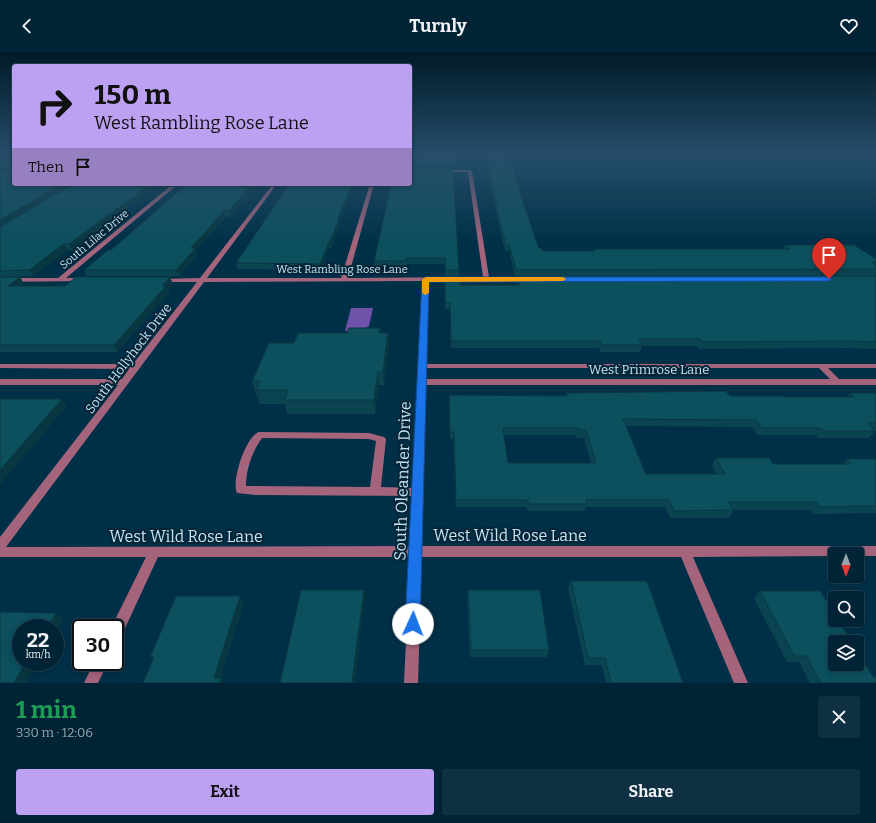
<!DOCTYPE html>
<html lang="en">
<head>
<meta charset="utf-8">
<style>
  :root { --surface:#002436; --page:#0e3042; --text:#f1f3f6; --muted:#95a4ad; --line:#224151; --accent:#bca0f2 }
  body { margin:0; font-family:Bitter,serif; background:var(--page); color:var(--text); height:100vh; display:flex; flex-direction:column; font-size:15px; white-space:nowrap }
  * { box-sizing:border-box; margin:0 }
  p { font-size:13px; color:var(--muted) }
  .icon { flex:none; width:22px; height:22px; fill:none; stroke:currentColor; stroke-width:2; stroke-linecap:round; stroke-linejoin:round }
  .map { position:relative; height:631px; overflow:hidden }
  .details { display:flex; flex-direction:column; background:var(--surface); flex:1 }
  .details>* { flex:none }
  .top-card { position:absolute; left:12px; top:12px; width:400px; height:122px; border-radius:4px; box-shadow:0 2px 6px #0003,0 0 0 1px var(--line); background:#bca0f2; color:#111; overflow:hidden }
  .needle { width:26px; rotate:180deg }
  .buttons { position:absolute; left:828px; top:495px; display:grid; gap:8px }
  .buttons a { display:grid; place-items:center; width:36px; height:36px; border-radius:4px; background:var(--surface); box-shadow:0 2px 6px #0003,0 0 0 1px var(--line); font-size:20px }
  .speed { position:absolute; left:12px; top:567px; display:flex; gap:8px; font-size:20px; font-weight:700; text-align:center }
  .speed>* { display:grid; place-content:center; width:52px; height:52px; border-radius:50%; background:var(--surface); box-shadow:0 2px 6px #0003,0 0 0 1px var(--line); line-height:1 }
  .speed small { font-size:10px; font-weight:400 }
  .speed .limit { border:2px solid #111; border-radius:6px; background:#fff; color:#111 }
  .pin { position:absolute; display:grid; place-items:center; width:34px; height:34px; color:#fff; margin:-41px -17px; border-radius:50% 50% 50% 0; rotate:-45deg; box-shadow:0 0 4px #0007 }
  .pin .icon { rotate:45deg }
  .me { position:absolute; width:44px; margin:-22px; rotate:2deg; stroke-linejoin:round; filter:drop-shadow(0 0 3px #0008) }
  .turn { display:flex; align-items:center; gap:14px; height:84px; padding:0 16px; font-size:18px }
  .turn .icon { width:52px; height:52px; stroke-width:2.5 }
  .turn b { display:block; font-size:28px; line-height:34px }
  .then { display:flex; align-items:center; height:38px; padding:0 16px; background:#0003; gap:8px; font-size:15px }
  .round { display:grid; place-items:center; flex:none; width:42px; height:42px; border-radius:4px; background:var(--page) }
  .head { display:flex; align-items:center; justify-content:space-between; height:68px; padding:0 16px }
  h1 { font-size:24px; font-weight:700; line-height:30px; color:#1e9e55 }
  .action { display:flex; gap:8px; margin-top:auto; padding:8px 16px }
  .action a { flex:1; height:46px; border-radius:4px; background:var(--accent); color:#111; font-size:16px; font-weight:700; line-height:46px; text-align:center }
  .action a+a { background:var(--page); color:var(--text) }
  header { display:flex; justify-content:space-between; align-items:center; height:52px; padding:0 16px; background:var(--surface); font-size:18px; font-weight:700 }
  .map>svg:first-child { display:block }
  .water { fill:#6f52aa }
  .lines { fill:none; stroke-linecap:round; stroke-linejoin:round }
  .service { fill:#a4647c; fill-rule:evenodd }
  .minor { fill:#a4647c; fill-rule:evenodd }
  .wall { fill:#0a4450; fill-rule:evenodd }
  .shaded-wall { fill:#083741 }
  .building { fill:#0c4f5d; stroke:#083741; fill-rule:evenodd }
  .route { fill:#1a73e8; stroke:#114b97 }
  .slow { fill:#f59e0b }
  .labels { text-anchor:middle; stroke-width:4; stroke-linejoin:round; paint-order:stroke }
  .far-street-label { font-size:11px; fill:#c8e0ef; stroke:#022538 }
  .street-label { font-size:13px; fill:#c8e0ef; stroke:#022538 }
  .near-street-label { font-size:16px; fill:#c8e0ef; stroke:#022538 }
</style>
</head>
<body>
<header><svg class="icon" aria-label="back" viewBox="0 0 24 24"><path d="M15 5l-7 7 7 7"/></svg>Turnly<svg class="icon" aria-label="heart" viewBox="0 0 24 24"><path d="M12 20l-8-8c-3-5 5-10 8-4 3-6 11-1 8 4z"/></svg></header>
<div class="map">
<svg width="876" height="631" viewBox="0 0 876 631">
  <rect width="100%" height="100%" fill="#003048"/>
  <path class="water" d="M351 256H373L369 274 361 279H345Z"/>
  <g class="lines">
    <path class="service" d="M259 380 369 381 384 385 386 387 381 435 418 436 422 437 423 440 422 443 418 444 256 443 237 441C231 429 246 384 259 380ZM262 386 369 387 376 389 370 435 246 434C246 417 252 400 262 386Z"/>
    <g class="minor">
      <path d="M444 118H470L472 119 489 225H527L530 227 527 229H429L427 312H876V316H828L839 327H876V333H426L422 494H876V504H857V502H835V504L693 505 748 631H734L681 505H422L418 631H404L410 505H158L120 587 115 589V576H111L146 505H0V485L118 333H0V327H122L129 317 0 316V312H133L197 230H161L158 228 159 227 200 226 273 132H277L207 226H341L370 132H374L348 226 483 225 468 120H443ZM423 229 410 494 6 495 204 230ZM427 316H819L830 327H426Z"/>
      <path d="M173 132H178L66 226H83L86 228 85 229 0 230V226H58Z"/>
      <path d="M94 610H108L98 631H84Z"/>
    </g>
  </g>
  <g class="wall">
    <path d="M410 103 453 112V116H410Z"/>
    <path d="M485 103H494L527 162 539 196 543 199H594V197H783L785 193 876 207V224H616H876V297L846 296 699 297 697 294H642L640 300H600L599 296H451L450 257H445V212H407V215H375L374 209 391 132 459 218V224L460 233H517L516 230 517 224H515L509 199H505L499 173 485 106Z"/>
    <path d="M5 111 73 132 72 198H68L33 224 0 225V120L6 119 0 120Z"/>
    <path d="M187 132H258L230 165H226L196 198 198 202 179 224H87L84 218 111 198Z"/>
    <path d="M289 132H354L340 169V172L331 196H329L321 218 237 217 236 211Z"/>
    <path d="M0 225H20L24 232 20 234H65L173 232 168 238 169 241 117 300H0Z"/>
    <path d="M380 281H388L389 294 384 333H379L375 362H287L285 352H260L257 343H256L252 329 294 291Z"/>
    <path d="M566 341 730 344 784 345H847L850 341H876V379H875L869 386H818L816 383H757L752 375 626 374 646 422H716L712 414 716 406 773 412H843L847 407H876V461L814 462 810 458H733L729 466H670L665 455H586L585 459H527L526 455H456L453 387H450L449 343 566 344ZM504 383H575L576 386H584L591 411H508Z"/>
    <path d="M571 529 683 631H606L602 613H585L568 536Z"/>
    <path d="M468 538 549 598 547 605H470L467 545Z"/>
    <path d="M760 539 873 625 876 631H810L799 610H787L754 546Z"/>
  </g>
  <g class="shaded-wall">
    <path d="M13 113 14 118 0 120V115Z"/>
    <path d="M62 132H73L0 175V168Z"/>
    <path d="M151 132H160L72 198 69 192Z"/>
    <path d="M252 132H258L230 165 229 159Z"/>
    <path d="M352 132H354L340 169V172L331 196 330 190 338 167Z"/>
    <path d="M224 159 226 165 196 198 198 202 179 224 176 218 191 196Z"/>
    <path d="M329 190V196L321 218 320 212Z"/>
    <path d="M64 192 68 198 33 224 29 218Z"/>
    <path d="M20 225 24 232 12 241 8 234Z"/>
    <path d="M170 225 173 232 168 238 169 241 117 300 114 293Z"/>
    <path d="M388 281 389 294 384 333 383 320Z"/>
    <path d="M378 320 379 333 375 362 374 348Z"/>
    <path d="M62 347 67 354 0 433V418Z"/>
    <path d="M364 538 365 545 355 631H352Z"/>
    <path d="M240 544 244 551 221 626 225 631H218L214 626Z"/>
    <path d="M56 561 63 567 55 581V576H47Z"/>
    <path d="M26 610H38L26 631H14Z"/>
  </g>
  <g class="building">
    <path d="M410 103H452L453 112H410Z"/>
    <path d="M486 103H494L510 107 527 162 539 196H542L543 199H595L594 197H790L785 193H854L876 207V210H872L876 213V217L516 218 509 193H506L499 168Z"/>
    <path d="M0 106H2L5 111 14 107V132H62L0 168V120L11 118 13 113 0 115Z"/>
    <path d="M410 117H453L459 218H445V206H407V209H374L391 132H410Z"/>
    <path d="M73 132H151L69 192H64L29 218 0 219V175Z"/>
    <path d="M187 132H252L229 159H224L191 196H196L176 218H84L108 198H111Z"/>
    <path d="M289 132H352L338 167H339L330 190H329L320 212 236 211Z"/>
    <path d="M445 224H459L460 233H520L517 224H876V290L851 289 702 290 700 287H639L642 293H602L600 289H451L450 251H445Z"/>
    <path d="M0 225H20L8 234H65L76 225H170L162 234H166L114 293H0Z"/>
    <path d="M349 276H380L379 281H388L383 320H378L374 348H284L288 338H256L260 329H252L269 291H294L298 281H347Z"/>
    <path d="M726 339 730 344H782L784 345H854L850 341H876V371H868L875 379H824L821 376H762L756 368 623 367 646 422H725L716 406H769L773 412H851L847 407H876V454L820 455 816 450H729L733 458 674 459 669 448H586L587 452H528V448H456L454 380H450L449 343 567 344 566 341ZM503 376H577L578 378H586L596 411H508Z"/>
    <path d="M0 347H62L0 418Z"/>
    <path d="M571 529H647L683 631H611L605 606H588Z"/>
    <path d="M301 538H364L352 631H280Z"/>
    <path d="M468 538H540L549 598H471Z"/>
    <path d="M760 539H820L835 562V568H838L852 590H835V612H857V598L873 625H876V631H821L806 604H794Z"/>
    <path d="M176 544H240L214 626H221L219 631H143L154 605H150Z"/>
    <path d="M0 560 56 561 47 576H21V610H26L14 631H0Z"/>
  </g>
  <linearGradient id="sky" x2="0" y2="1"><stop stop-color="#001a28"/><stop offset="0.54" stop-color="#264e6a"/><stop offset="1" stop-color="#264e6a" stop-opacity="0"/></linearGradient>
  <rect width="876" height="191" fill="url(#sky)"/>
  <path class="route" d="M426 225H829L833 227 829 229 429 230 420 572 418 578 413 580 408 578 405 572 422 227Z"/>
  <path class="slow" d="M426 225H563L566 227 563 229 429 230V241L425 243 422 241V227Z"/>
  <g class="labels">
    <g class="far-street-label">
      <text transform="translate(94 187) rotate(-40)" y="4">South Lilac Drive</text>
      <text x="342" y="221">West Rambling Rose Lane</text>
    </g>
    <g class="street-label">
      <text transform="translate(128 306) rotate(-53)" y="5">South Hollyhock Drive</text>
      <text x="649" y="322">West Primrose Lane</text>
    </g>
    <g class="near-street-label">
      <text transform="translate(402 429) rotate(-88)" y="6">South Oleander Drive</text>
      <text x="510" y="489">West Wild Rose Lane</text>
      <text x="186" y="490">West Wild Rose Lane</text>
    </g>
  </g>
</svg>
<div class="buttons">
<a><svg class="needle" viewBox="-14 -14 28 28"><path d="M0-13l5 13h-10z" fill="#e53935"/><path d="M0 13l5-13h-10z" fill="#95a4ad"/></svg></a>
<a><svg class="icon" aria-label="search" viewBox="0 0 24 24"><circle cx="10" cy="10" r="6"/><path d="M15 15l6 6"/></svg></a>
<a><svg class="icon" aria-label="layers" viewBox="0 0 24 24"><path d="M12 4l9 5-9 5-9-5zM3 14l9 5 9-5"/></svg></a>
</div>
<div class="speed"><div>22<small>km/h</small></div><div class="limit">30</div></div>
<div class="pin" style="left:829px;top:227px;background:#d93025"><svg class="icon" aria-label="arrive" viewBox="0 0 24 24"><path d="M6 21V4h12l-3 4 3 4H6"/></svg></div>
<svg class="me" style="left:413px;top:572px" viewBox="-20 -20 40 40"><circle r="19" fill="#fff"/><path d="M0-13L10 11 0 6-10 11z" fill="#1a73e8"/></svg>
<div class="top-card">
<div class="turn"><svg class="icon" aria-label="right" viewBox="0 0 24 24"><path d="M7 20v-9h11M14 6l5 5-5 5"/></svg><div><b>150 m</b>West Rambling Rose Lane</div></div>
<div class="then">Then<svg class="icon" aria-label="arrive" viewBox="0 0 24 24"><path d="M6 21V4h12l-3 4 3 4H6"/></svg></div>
</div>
</div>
<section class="details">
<div class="head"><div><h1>1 min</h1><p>330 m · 12:06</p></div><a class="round"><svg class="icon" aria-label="close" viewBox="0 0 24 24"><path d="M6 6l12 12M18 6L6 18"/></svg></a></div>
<div class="action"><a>Exit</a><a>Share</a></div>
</section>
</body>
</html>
